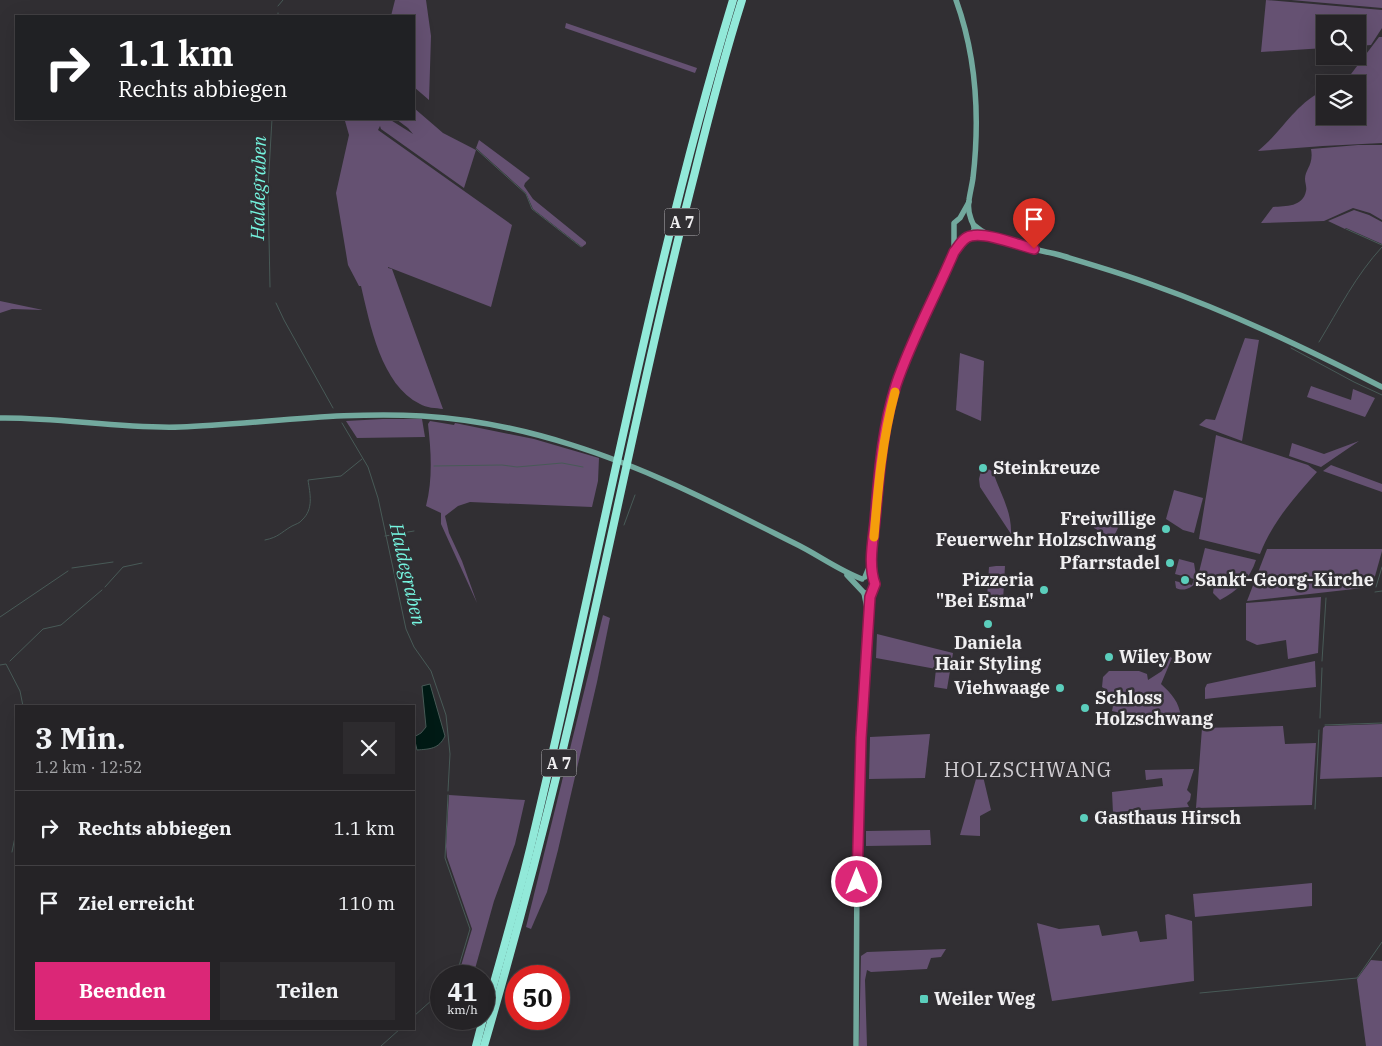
<!DOCTYPE html>
<html lang="de">
<head>
<meta charset="utf-8">
<style>
  :root { --surface:#252326; --page:#2d2b2e; --text:#f1f3f6; --muted:#a3a4a7; --line:#424043; --accent:#db2777 }
  body { margin:0; font-family:"IBM Plex Serif",serif; background:var(--page); color:var(--text); height:100vh; display:flex; flex-direction:column; font-size:19px; white-space:nowrap }
  * { box-sizing:border-box; margin:0 }
  p { font-size:16px; color:var(--muted) }
  .icon { flex:none; width:28px; height:28px; fill:none; stroke:currentColor; stroke-width:2; stroke-linecap:round; stroke-linejoin:round }
  .map { position:relative; flex:1; overflow:hidden }
  .drawer { position:absolute; left:15px; top:705px; width:400px; height:325px; display:flex; flex-direction:column; background:var(--surface); border-radius:0px; box-shadow:0 5px 20px #0002,0 0 0 1px var(--line) }
  .drawer>* { flex:none }
  .top-card { position:absolute; left:15px; top:15px; width:400px; height:105px; border-radius:0px; box-shadow:0 5px 20px #0002,0 0 0 1px var(--line); background:#202124; color:#fff; overflow:hidden }
  .tools { position:absolute; left:1316px; top:15px; display:grid; gap:10px }
  .tools a { display:grid; place-items:center; width:50px; height:50px; border-radius:0px; background:var(--surface); box-shadow:0 5px 20px #0002,0 0 0 1px var(--line); font-size:25px }
  .speed { position:absolute; left:430px; top:965px; display:flex; gap:10px; font-size:25px; font-weight:700; text-align:center }
  .speed>* { display:grid; place-content:center; width:65px; height:65px; border-radius:50%; background:var(--surface); box-shadow:0 5px 20px #0002,0 0 0 1px var(--line); line-height:1 }
  .speed small { font-size:12px; font-weight:400 }
  .speed .limit { border:8px solid #d22; background:#fff; color:#111 }
  .pin { position:absolute; display:grid; place-items:center; width:42px; height:42px; color:#fff; margin:-51px -21px; border-radius:50% 50% 50% 0; rotate:-45deg; box-shadow:0 0 5px #0007 }
  .pin .icon { rotate:45deg }
  .me { position:absolute; width:55px; margin:-28px; rotate:0deg; stroke-linejoin:round; filter:drop-shadow(0 0 4px #0008) }
  .turn { display:flex; align-items:center; gap:18px; height:105px; padding:0 20px; font-size:22px }
  .turn .icon { width:65px; height:65px; stroke-width:2.5 }
  .turn b { display:block; font-size:35px; line-height:42px }
  .round { display:grid; place-items:center; flex:none; width:52px; height:52px; border-radius:0px; background:var(--page) }
  .overview { display:flex; align-items:center; justify-content:space-between; height:85px; padding:0 20px }
  h1 { font-size:30px; font-weight:800; line-height:38px }
  .cta { display:flex; gap:10px; margin-top:auto; padding:10px 20px }
  .cta a { flex:1; height:58px; border-radius:0px; background:var(--accent); color:#fff; font-size:20px; font-weight:800; line-height:58px; text-align:center }
  .cta a+a { background:var(--page); color:var(--text) }
  ul { padding:0; list-style:none }
  li { display:flex; align-items:center; gap:15px; height:75px; padding:0 20px; border-top:1px solid var(--line) }
  li div { flex:1 }
  li b { display:block; font-size:19px }
  li em { font-style:normal }
  .map>svg:first-child { display:block }
  .green { fill:#655172 }
  .water { fill:#001a15; stroke:#485a57 }
  .lines { fill:none; stroke-linecap:round; stroke-linejoin:round }
  .stream { stroke:#485a57; stroke-width:1 }
  .secondary { stroke:#72a99e; stroke-width:5.5 }
  .highway { stroke:#92e9d9; stroke-width:8 }
  .route-casing { stroke:#8e194d; stroke-width:12 }
  .route { stroke:#db2777; stroke-width:9 }
  .slow { stroke:#f59e0b; stroke-width:9 }
  .poi-dot { fill:#5bcebc; stroke:#312f33; stroke-width:2 }
  .labels { text-anchor:middle; stroke-width:5; stroke-linejoin:round; paint-order:stroke }
  .shield { fill:#312f33; stroke:#b7b5b8; stroke-width:1 }
  .shield-label { font-size:16px; font-weight:bold; fill:#f0eff1 }
  .poi-label { font-size:18px; font-weight:bold; fill:#f0eff1; stroke:#312f33; text-anchor:start }
  .water-label { font-size:19px; font-style:italic; fill:#75f4df; stroke:#312f33 }
  .quarter-label { font-size:20px; letter-spacing:1px; fill:#d1ced3; stroke:#312f33 }
</style>
</head>
<body>
<div class="map">
<svg width="1382" height="1046" viewBox="0 0 1382 1046">
  <rect width="100%" height="100%" fill="#312f33"/>
  <g class="green">
    <path d="M395 0H426L431 36 429 100 414 87V16H391Z"/>
    <path d="M1266 0 1382 10V28L1371 45 1358 46V24H1325V48L1261 52Z"/>
    <path d="M1291 0H1382V8Z"/>
    <path d="M566 23 697 68 695 73 565 28Z"/>
    <path d="M1379 37H1382V143L1323 146 1258 151C1282 132 1296 102 1325 90V116H1358V84H1339L1348 78Z"/>
    <path d="M414 108 443 133 476 150 464 188 381 129 380 126 378 130 512 225 491 307 388 267V268L392 269 443 409C436 408 426 408 420 404 381 385 370 324 361 286H359L348 265 336 193 349 135 345 121 348 119H389L413 134 408 128 396 119H414Z"/>
    <path d="M479 140 530 178 525 183 524 186 533 199 586 242V244L582 247 533 209 526 193 476 148Z"/>
    <path d="M1358 145H1382V220L1370 213 1353 208 1324 221 1261 223 1273 207C1286 206 1303 207 1306 191 1307 187 1305 183 1305 179 1305 169 1314 165 1311 149Z"/>
    <path d="M1354 210 1369 215 1382 222V244L1346 228 1345 229 1328 221Z"/>
    <path d="M0 301 43 310 12 309 0 313Z"/>
    <path d="M1245 338 1259 340 1242 441 1199 425 1206 419 1215 420Z"/>
    <path d="M960 353 984 361 981 421 956 410Z"/>
    <path d="M1311 386 1351 400 1353 389 1375 398 1365 417 1307 397Z"/>
    <path d="M383 419H422L425 437 357 438 346 421Z"/>
    <path d="M430 421 454 425 455 423 534 439 599 458 598 481 592 507 470 502 458 506 445 516 449 533 462 561 477 603 441 524V513L426 506C433 479 431 451 428 424Z"/>
    <path d="M1216 435 1308 465 1317 472C1294 498 1273 521 1260 554L1199 539Z"/>
    <path d="M1359 441 1321 467 1289 456 1292 443 1324 454Z"/>
    <path d="M1331 465 1382 484V492L1323 471Z"/>
    <path d="M984 466 993 472C1000 493 1012 511 1011 534L980 487 979 479 982 467Z"/>
    <path d="M1174 490 1203 498 1194 533 1183 530 1166 519Z"/>
    <path d="M1098 514 1117 523 1119 526 1114 536 1111 537 1094 528 1093 524Z"/>
    <path d="M1205 548 1256 560C1250 579 1237 591 1220 600L1213 593 1214 586 1200 581 1199 572Z"/>
    <path d="M1267 549H1382V551L1372 587 1247 601Z"/>
    <path d="M1179 559 1194 563 1197 582C1191 588 1184 592 1176 588L1175 581 1192 585 1194 579 1175 574Z"/>
    <path d="M996 566H1005L1003 601 987 599 989 567Z"/>
    <path d="M1321 597 1318 653 1288 659 1286 640 1257 645 1246 640V603Z"/>
    <path d="M603 615 610 618 597 682 558 850 547 892 531 929 526 927Z"/>
    <path d="M877 634 953 653 947 689 934 687 936 669 876 658Z"/>
    <path d="M1170 657 1172 658 1161 684C1172 694 1179 702 1181 717L1174 722 1148 719 1112 711C1115 701 1111 692 1102 687L1103 677 1109 671H1139L1147 674 1148 680 1162 671Z"/>
    <path d="M1315 661 1316 687 1205 699V688L1207 684Z"/>
    <path d="M1382 724V777L1320 779 1323 728 1325 726Z"/>
    <path d="M1283 726 1285 744 1316 743 1312 805 1196 808 1202 728Z"/>
    <path d="M930 734 925 778 869 779 870 737Z"/>
    <path d="M1194 769 1187 790 1191 794 1190 800 1187 803 1189 807 1117 812 1113 813 1112 792 1163 786 1162 778 1146 780 1145 770Z"/>
    <path d="M978 772H982L991 810 980 816V836L960 835Z"/>
    <path d="M449 795 525 800 515 844 494 901 473 976H458L472 929 447 857 446 846Z"/>
    <path d="M930 830 931 845 866 846V831Z"/>
    <path d="M1312 883V906L1195 917 1193 894Z"/>
    <path d="M1168 914 1192 921 1194 981 1052 1001 1037 923 1059 929 1099 925 1102 936 1137 931 1140 942 1167 939 1165 915Z"/>
    <path d="M946 949 941 957 931 958 927 969 871 972 867 970 865 980 867 1046H859L861 956 867 952Z"/>
    <path d="M1371 960 1382 961V1046H1366L1357 979Z"/>
  </g>
  <path class="water" d="M430 684 445 736C439 749 430 749 417 750L414 737 421 733 426 727 422 686Z"/>
  <g class="lines">
    <g class="stream">
      <path d="M278 6 283 0"/>
      <path d="M278 16V13"/>
      <path d="M476 149 526 194 532 209 581 247"/>
      <path d="M1346 229 1382 245"/>
      <path d="M270 287 268 188 272 119"/>
      <path d="M276 303 284 320 333 408"/>
      <path d="M1319 342C1339 309 1356 275 1382 247"/>
      <path d="M1291 348 1354 382 1382 395"/>
      <path d="M342 423 368 467 378 498 406 629 414 647 431 671 446 715 450 754 448 791"/>
      <path d="M434 466 502 465 517 467 562 463 583 467"/>
      <path d="M624 525 635 495"/>
      <path d="M385 536 414 531"/>
      <path d="M265 540C279 537 280 533 292 526 296 524 300 523 302 520 314 509 310 494 308 480L341 476 362 459"/>
      <path d="M72 568 113 562"/>
      <path d="M105 587 123 567 142 563"/>
      <path d="M1376 587 1382 567"/>
      <path d="M1375 592 1382 591"/>
      <path d="M0 617 68 571"/>
      <path d="M10 661 43 629 61 625 102 590"/>
      <path d="M1322 661 1326 598"/>
      <path d="M0 665 6 664 20 691 23 706"/>
      <path d="M1320 718 1322 668"/>
      <path d="M1325 725 1382 723"/>
      <path d="M448 795 445 858 470 929 456 976"/>
      <path d="M1315 809 1319 730"/>
      <path d="M12 852 16 832"/>
      <path d="M1200 993 1357 978 1382 942"/>
      <path d="M414 1016 441 992"/>
      <path d="M381 1046 400 1029"/>
    </g>
    <g class="secondary">
      <path d="M974 225C997 245 1034 248 1063 256 1093 265 1124 274 1153 285 1232 313 1307 349 1382 387"/>
      <path d="M970 236H989"/>
      <path d="M954 251V223L960 218 969 202"/>
      <path d="M0 418C60 417 119 429 180 427 260 424 341 411 422 416 471 419 525 430 572 445 649 469 722 507 794 543 817 554 838 570 862 579"/>
      <path d="M847 575 864 593 867 608"/>
      <path d="M865 577 870 565"/>
      <path d="M864 593H870L875 587V582L872 579V558L880 467 892 402 906 361 954 252C958 248 973 232 974 230 975 225 972 223 971 219 969 214 968 206 969 200 970 193 972 185 973 178 980 117 977 58 956 0"/>
      <path d="M856 1046 857 863 861 738 870 593"/>
    </g>
    <g class="highway">
      <path d="M484 1018C500 961 517 903 531 845 599 564 649 277 733 0"/>
      <path d="M476 1046 483 1019"/>
      <path d="M484 1046C521 919 554 792 583 663 620 500 653 335 695 172 709 115 724 57 742 0"/>
    </g>
  </g>
  <g class="lines">
    <g class="route-casing">
      <path id="route" d="M857 882 861 738 870 597 875 584C868 565 873 541 875 521 879 475 882 429 896 385 911 340 935 297 954 252 959 246 963 237 971 236 986 232 1018 245 1034 249"/>
    </g>
    <use href="#route" class="route"/>
    <path class="slow" d="M874 537C878 488 882 440 895 392"/>
  </g>
  <g class="poi-dot">
    <circle cx="983" cy="468" r="5"/>
    <circle cx="1166" cy="529" r="5"/>
    <circle cx="1170" cy="563" r="5"/>
    <circle cx="1185" cy="580" r="5"/>
    <circle cx="1044" cy="590" r="5"/>
    <circle cx="988" cy="624" r="5"/>
    <circle cx="1109" cy="657" r="5"/>
    <circle cx="1060" cy="688" r="5"/>
    <circle cx="1085" cy="708" r="5"/>
    <circle cx="1084" cy="818" r="5"/>
    <rect x="919" y="994" width="10" height="10" rx="2.5"/>
  </g>
  <g class="labels">
    <g class="shield">
      <rect x="664.5" y="208.5" width="35" height="27" rx="4"/>
      <rect x="541.5" y="749.5" width="35" height="27" rx="4"/>
    </g>
    <g class="shield-label">
      <text x="682" y="228">A 7</text>
      <text x="559" y="769">A 7</text>
    </g>
    <g class="poi-label">
      <text x="993" y="474">Steinkreuze</text>
      <text x="1156" y="525" text-anchor="end">Freiwillige<tspan x="1156" dy="21">Feuerwehr Holzschwang</tspan></text>
      <text x="1160" y="569" text-anchor="end">Pfarrstadel</text>
      <text x="1034" y="586" text-anchor="end">Pizzeria<tspan x="1034" dy="21">"Bei Esma"</tspan></text>
      <text x="1195" y="586">Sankt-Georg-Kirche</text>
      <text x="988" y="649" text-anchor="middle">Daniela<tspan x="988" dy="21">Hair Styling</tspan></text>
      <text x="1119" y="663">Wiley Bow</text>
      <text x="1050" y="694" text-anchor="end">Viehwaage</text>
      <text x="1095" y="704">Schloss<tspan x="1095" dy="21">Holzschwang</tspan></text>
      <text x="1094" y="824">Gasthaus Hirsch</text>
      <text x="934" y="1005">Weiler Weg</text>
    </g>
    <g class="water-label">
      <text transform="translate(258 188) rotate(-89)" y="7">Haldegraben</text>
      <text transform="translate(408 574) rotate(77)" y="7">Haldegraben</text>
    </g>
    <g class="quarter-label">
      <text x="1028" y="777">HOLZSCHWANG</text>
    </g>
  </g>
</svg>
<div class="tools">
<a><svg class="icon" aria-label="search" viewBox="0 0 24 24"><circle cx="10" cy="10" r="6"/><path d="M15 15l6 6"/></svg></a>
<a><svg class="icon" aria-label="layers" viewBox="0 0 24 24"><path d="M12 4l9 5-9 5-9-5zM3 14l9 5 9-5"/></svg></a>
</div>
<div class="speed"><div>41<small>km/h</small></div><div class="limit">50</div></div>
<div class="pin" style="left:1034px;top:249px;background:#d93025"><svg class="icon" aria-label="arrive" viewBox="0 0 24 24"><path d="M6 21V4h12l-3 4 3 4H6"/></svg></div>
<svg class="me" style="left:857px;top:882px" viewBox="-20 -20 40 40"><circle r="17" fill="#db2777" stroke="#fff" stroke-width="3"/><path d="M0-11L8 9 0 5-8 9z" fill="#fff"/></svg>
<div class="top-card">
<div class="turn"><svg class="icon" aria-label="right" viewBox="0 0 24 24"><path d="M7 20v-9h11M14 6l5 5-5 5"/></svg><div><b>1.1 km</b>Rechts abbiegen</div></div>
</div>
<section class="drawer">
<div class="overview"><div><h1>3 Min.</h1><p>1.2 km · 12:52</p></div><a class="round"><svg class="icon" aria-label="close" viewBox="0 0 24 24"><path d="M6 6l12 12M18 6L6 18"/></svg></a></div>
<ul>
<li><svg class="icon" aria-label="right" viewBox="0 0 24 24"><path d="M7 20v-9h11M14 6l5 5-5 5"/></svg><div><b>Rechts abbiegen</b></div><em>1.1 km</em></li>
<li><svg class="icon" aria-label="arrive" viewBox="0 0 24 24"><path d="M6 21V4h12l-3 4 3 4H6"/></svg><div><b>Ziel erreicht</b></div><em>110 m</em></li>
</ul>
<div class="cta"><a>Beenden</a><a>Teilen</a></div>
</section>
</div>
</body>
</html>
